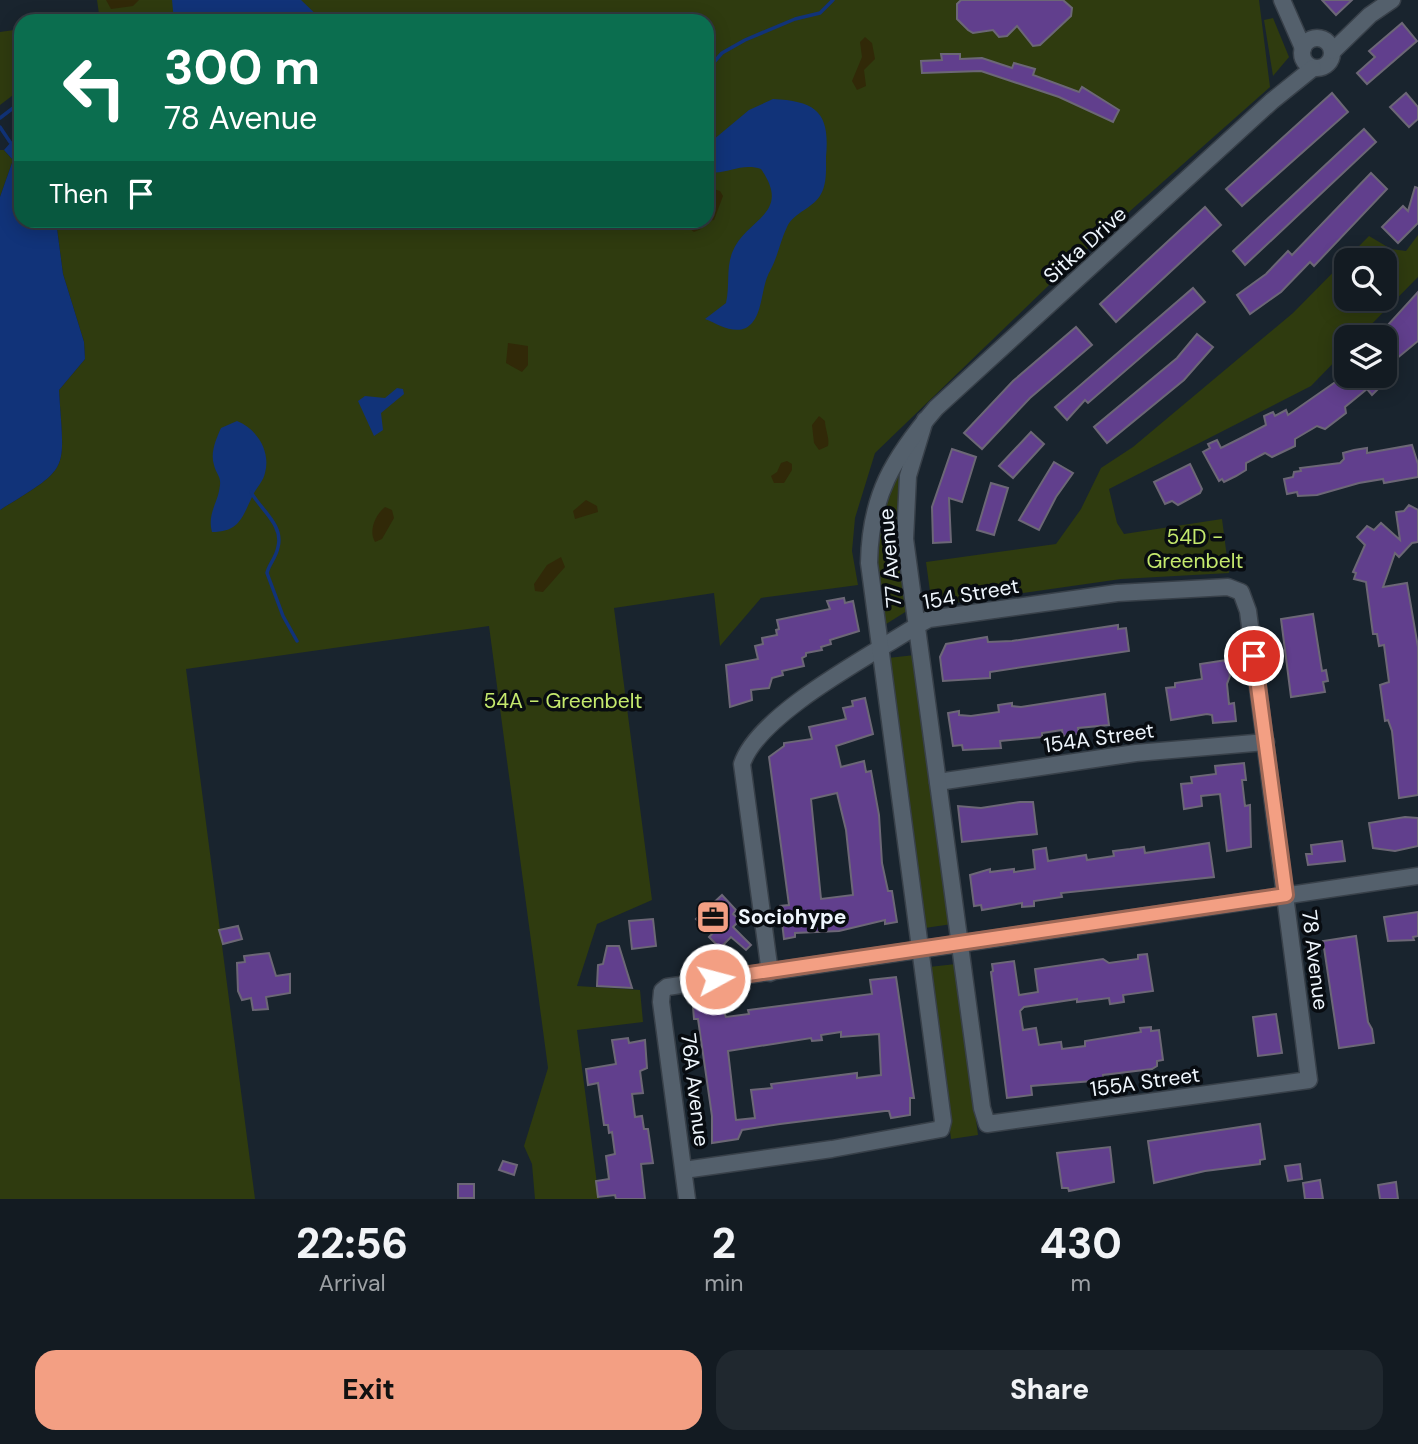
<!DOCTYPE html>
<html lang="en">
<head>
<meta charset="utf-8">
<style>
  :root { --surface:#131b22; --page:#20282f; --text:#f1f3f6; --muted:#9da1a5; --line:#323940; --accent:#f39f83 }
  body { margin:0; font-family:"DM Sans",sans-serif; background:var(--page); color:var(--text); height:100vh; display:flex; flex-direction:column; font-size:26px; white-space:nowrap }
  * { box-sizing:border-box; margin:0 }
  p { font-size:23px; color:var(--muted) }
  .icon { flex:none; width:38px; height:38px; fill:none; stroke:currentColor; stroke-width:2; stroke-linecap:round; stroke-linejoin:round }
  .map { position:relative; height:1199px; overflow:hidden }
  .details { display:flex; flex-direction:column; background:var(--surface); flex:1 }
  .details>* { flex:none }
  .hud { position:absolute; left:14px; top:14px; width:700px; height:214px; border-radius:21px; box-shadow:0 4px 18px #0003,0 0 0 2px var(--line); background:#0b6e4f; color:#fff; overflow:hidden }
  .controls { position:absolute; left:1334px; top:248px; display:grid; gap:14px }
  .controls a { display:grid; place-items:center; width:63px; height:63px; border-radius:14px; background:var(--surface); box-shadow:0 4px 18px #0003,0 0 0 2px var(--line); font-size:35px }
  .pin { position:absolute; display:grid; place-items:center; width:60px; height:60px; color:#fff; margin:-30px; border:4px solid #fff; border-radius:50%; box-shadow:0 2px 7px #0007 }
  .me { position:absolute; width:77px; margin:-38px; rotate:83deg; stroke-linejoin:round; filter:drop-shadow(0 0 5px #0008) }
  .turn { display:flex; align-items:center; gap:24px; height:147px; padding:0 35px; font-size:32px }
  .turn .icon { width:91px; height:91px; stroke-width:2.5 }
  .turn b { display:block; font-size:49px; line-height:60px }
  .then { display:flex; align-items:center; height:66px; padding:0 35px; background:#0003; gap:14px; font-size:26px }
  .eta { display:flex; justify-content:space-evenly; align-items:center; height:119px; text-align:center }
  .eta b { font-size:42px; font-weight:800; line-height:49px }
  .button { display:flex; gap:14px; margin-top:auto; padding:14px 35px }
  .button a { flex:1; height:80px; border-radius:21px; background:var(--accent); color:#111; font-size:28px; font-weight:800; line-height:80px; text-align:center }
  .button a+a { background:var(--page); color:var(--text) }
  .map>svg:first-child { display:block }
  .green { fill:#2f3b0f; fill-rule:evenodd }
  .sand { fill:#312908 }
  .water { fill:#113379 }
  .lines { fill:none; stroke-linecap:round; stroke-linejoin:round }
  .stream { stroke:#113379; stroke-width:3.5 }
  .building { fill:#613f8d; stroke:#6c6776; stroke-width:2; fill-rule:evenodd }
  .minor-casing { stroke:#384049; stroke-width:19 }
  .minor { stroke:#54606c; stroke-width:16 }
  .route-casing { stroke:#9e6755; stroke-width:18 }
  .route { stroke:#f39f83; stroke-width:12 }
  .labels { text-anchor:middle; stroke-width:7; stroke-linejoin:round; paint-order:stroke }
  .street-label { font-size:21px; fill:#eff6fd; stroke:#080c11 }
  .park-label { font-size:21px; fill:#c5e96d; stroke:#080c11 }
  .poi-label { font-size:21px; font-weight:bold; fill:#eff6fd; stroke:#080c11; text-anchor:start }
</style>
</head>
<body>
<div class="map">
<svg width="1418" height="1199" viewBox="0 0 1418 1199">
  <rect width="100%" height="100%" fill="#19242e"/>
  <g class="green">
    <path d="M97 0H1259L1270 87 1077 258 875 453 855 518 852 551 858 585 761 598 720 646 714 593 614 608 652 900 597 924 577 986 640 990 643 1022 577 1030 599 1199H535L532 1164 524 1146 548 1068 489 626 186 669 255 1199H0V510C72 465 64 474 59 390L85 359 84 342 63 274 56 221 707 220V21H100Z"/>
    <path d="M1273 18 1289 57 1273 76 1264 20Z"/>
    <path d="M21 29V89L0 105V32Z"/>
    <path d="M0 150H4L13 160 0 197Z"/>
    <path d="M1418 235V277L1358 338H1346V350L1311 386 1109 489 1117 523 1124 534 1222 519 1229 573 1121 579 932 606 926 562 1056 544 1081 509 1101 468 1133 447 1293 313 1369 236 1391 249 1406 251ZM1346 261H1384V299H1346Z"/>
    <path d="M907 448 899 499V523L910 609 883 626 874 562 878 518Z"/>
    <path d="M915 655 952 924 925 928 888 658Z"/>
    <path d="M956 964 978 1135 951 1139 929 967Z"/>
  </g>
  <g class="sand">
    <path d="M106 0H139L133 6 111 9Z"/>
    <path d="M865 37 872 43 875 59 864 70 866 86 857 90 852 81 862 57 860 42Z"/>
    <path d="M707 187 720 191 723 196 714 220 703 222 701 229 694 232 690 229V221L707 220Z"/>
    <path d="M508 343 528 346V365L522 372 506 363Z"/>
    <path d="M819 416 825 421C825 429 830 439 828 446L819 450 814 443 812 425Z"/>
    <path d="M787 461 792 464V470L784 483H774L771 476 777 472 781 463Z"/>
    <path d="M586 500 597 506 598 512 575 519 573 511Z"/>
    <path d="M385 507 392 510 394 518 382 539 375 542C368 530 376 514 385 507Z"/>
    <path d="M561 557 565 567 543 592 535 591 534 584 547 565Z"/>
  </g>
  <g class="water">
    <path d="M172 0H301L323 21H262L249 15 236 21H174Z"/>
    <path d="M773 99C818 101 830 114 826 157 826 170 827 183 821 194 814 208 794 212 787 227 780 242 778 256 770 271 760 288 764 318 746 328 732 334 718 324 705 319L726 303C730 286 726 269 732 253 745 218 793 215 761 169 740 162 723 177 707 171V145L749 110Z"/>
    <path d="M19 133 21 220 56 221 63 274 84 342 85 359 59 390C64 474 72 465 0 510V197L13 160 4 150Z"/>
    <path d="M397 388 403 389 404 394 381 413 383 430 374 436 358 401 365 396 385 398Z"/>
    <path d="M237 421C257 429 271 451 265 473 263 482 256 488 252 497 242 518 239 532 212 532 207 513 218 504 220 485 221 476 216 474 214 465 210 453 216 439 221 428Z"/>
  </g>
  <g class="lines">
    <g class="stream">
      <path d="M707 70 722 53 745 40 795 19 820 13 833 0"/>
      <path d="M0 118 21 102"/>
      <path d="M0 127 10 142"/>
      <path d="M251 492C260 509 284 525 278 547 276 558 269 564 267 573L283 616 297 641"/>
    </g>
  </g>
  <g class="building">
    <path d="M961 0H1063L1072 8 1071 16 1040 45 1033 46 1017 26 1007 36 999 37 993 30 973 33 968 30 957 19V4Z"/>
    <path d="M1322 0H1352L1336 15Z"/>
    <path d="M1402 23 1417 41 1367 84 1357 73 1375 57 1369 51Z"/>
    <path d="M941 54H960V59L982 58 1012 68 1014 63 1035 69 1033 75 1079 92 1082 87 1119 110 1113 122 1059 97 981 71 922 73 921 61 942 60Z"/>
    <path d="M1332 93 1348 112 1242 206 1226 189Z"/>
    <path d="M1406 93 1418 107V119L1409 127 1390 107Z"/>
    <path d="M1364 129 1376 142 1245 265 1233 251Z"/>
    <path d="M1371 173 1387 189 1314 266 1310 262 1281 292 1250 314 1237 295 1266 274 1288 251 1292 255Z"/>
    <path d="M1415 187 1418 188V223L1398 243 1382 227 1403 206 1408 211Z"/>
    <path d="M1205 207 1221 225 1116 322 1100 304Z"/>
    <path d="M1193 288 1205 302 1088 403 1085 400 1067 420 1055 407Z"/>
    <path d="M1418 292V341L1384 369V338H1376Z"/>
    <path d="M1076 327 1092 345 1030 398 982 449 964 433 1013 381Z"/>
    <path d="M1197 334 1213 347 1184 380 1107 443 1094 427 1177 358Z"/>
    <path d="M1344 376H1385L1380 382 1382 385 1372 395 1367 389 1345 407 1346 413 1325 429 1317 426 1295 439V446L1272 457 1265 453 1246 463V470L1236 476 1224 482 1222 479 1219 481 1203 452 1210 448 1208 444 1217 440 1221 448 1241 438 1266 425 1264 416 1273 412 1275 416 1286 410 1288 415Z"/>
    <path d="M1031 432 1044 444 1013 478 999 466Z"/>
    <path d="M1412 445 1418 464V477L1384 483 1383 479 1359 483 1317 495 1298 496 1297 492 1287 494 1284 479 1293 477 1294 472 1301 471 1300 468 1340 463 1344 459 1343 453 1354 450 1367 448V453Z"/>
    <path d="M952 449 976 457 962 502 949 498 951 542 933 543 932 507Z"/>
    <path d="M1054 462 1073 473 1056 497 1039 530 1019 520Z"/>
    <path d="M1190 464 1202 489 1200 493 1178 505 1172 501 1165 504 1154 482Z"/>
    <path d="M991 483 1008 488 994 535 977 530Z"/>
    <path d="M1409 505 1418 510V542L1412 543 1399 557 1395 553 1383 587 1407 583 1418 647V795L1399 798 1392 731 1388 720 1385 721 1380 685 1389 682 1384 645 1379 646 1377 634H1373L1366 582 1354 579 1356 573 1353 572 1365 545 1357 537 1367 526 1374 530 1381 523 1400 540 1396 512 1404 511Z"/>
    <path d="M844 598 845 603 853 601 859 631 830 640 831 644 821 647 822 650 806 653V656L802 658 804 666 782 671 783 675 772 678 769 688 751 690 752 700 730 707 726 665 758 659 755 646 763 644 762 638 777 635 776 630 779 629 777 620 830 609 827 601Z"/>
    <path d="M1313 614 1322 671 1326 670 1328 681 1323 682 1325 692 1291 697 1281 619Z"/>
    <path d="M1118 625V629L1126 628 1129 651 990 672V678L943 681 940 657 946 644 987 637 988 642 1012 641Z"/>
    <path d="M1227 660 1230 676 1227 684 1229 704 1234 703 1236 721 1213 723 1212 715 1207 714 1171 720 1166 688 1175 687V683L1202 679 1200 664Z"/>
    <path d="M1105 694 1109 725 1078 728 1079 734 1063 736 1062 730 1042 733V737L1000 741 1001 748 963 750 962 745 953 746 948 713 959 711V715L971 716 999 712 998 705 1012 703V706L1021 707Z"/>
    <path d="M865 698 873 734 836 746 841 767 864 761 866 772 871 771 879 815 882 863 888 891H892L897 922 885 924V920L839 931 795 933V937L784 939 780 906 789 905 769 757 784 746V743L812 739 809 727 846 719 843 708 853 706 852 701ZM837 793 846 830 853 895 821 899 811 799Z"/>
    <path d="M1244 763 1246 780H1242L1245 806 1250 805 1251 847 1227 851 1220 794 1201 796 1202 806 1184 809 1181 784 1192 783 1191 777 1216 774 1215 766Z"/>
    <path d="M1020 802H1033L1037 834 962 842 958 806 981 808Z"/>
    <path d="M1405 817 1418 818V846L1395 851 1373 848 1369 823Z"/>
    <path d="M1342 841 1345 861 1308 865 1306 854H1312L1311 845Z"/>
    <path d="M1209 843 1214 877 1061 893 1062 897 1034 901V906L1022 907V903L982 910 981 905 974 906 970 875 990 869V872L1014 869V872L1035 869 1033 850 1046 848 1048 861 1086 855 1087 860 1114 856 1113 851 1130 849 1144 847 1145 853Z"/>
    <path d="M722 895 736 910 733 914 740 920 733 927 751 945 746 950 731 937 720 948 709 937 712 934 696 919Z"/>
    <path d="M1418 912V936L1413 937 1414 940 1388 941 1384 917Z"/>
    <path d="M653 919 656 946 632 949 629 921Z"/>
    <path d="M238 926 242 939 223 944 219 930Z"/>
    <path d="M1356 936 1368 1022 1372 1029 1374 1043 1339 1048 1323 941Z"/>
    <path d="M607 946H619L632 988 597 986 598 965 603 964Z"/>
    <path d="M269 953 276 976 290 974V993L266 997 268 1009 253 1010 251 998 242 1000 238 991 237 963 245 962 244 956Z"/>
    <path d="M1147 954 1153 991 1123 995 1124 1002 1110 1004 1109 998 1077 1002V999L1024 1007 1020 1011 1023 1030 1036 1028 1039 1045 1061 1042 1062 1049 1085 1046V1041L1141 1032 1140 1028 1151 1027V1031L1159 1030 1163 1060 1157 1061V1066L1152 1069 1103 1075V1078L1093 1081 1031 1086 1032 1095 1007 1098 991 972 993 971 992 964 1014 961 1019 995 1038 992 1035 969 1103 959 1109 963 1138 959V955Z"/>
    <path d="M896 977 914 1098H910V1115L891 1118 889 1111H885L780 1124 742 1130 738 1139 712 1143V1116L698 1019H694L693 1007 720 1003 726 1017 749 1014 748 1010 872 994 870 980ZM841 1032V1037L879 1034 881 1075 857 1078V1073L771 1084 772 1088 751 1090 755 1118 736 1120 728 1051 811 1038 812 1041 822 1040 821 1035Z"/>
    <path d="M1276 1014 1282 1053 1258 1056 1253 1017Z"/>
    <path d="M628 1038 629 1043 645 1040 647 1068 640 1071 643 1093 632 1094 635 1117 642 1116 644 1129H648L653 1163 641 1164 645 1199H616L615 1195 598 1197 596 1181 609 1179 606 1156 615 1154 612 1132 609 1133 608 1125H604L598 1083 588 1085 586 1069 616 1064 612 1040Z"/>
    <path d="M1260 1124 1265 1159 1260 1160V1164L1205 1171 1154 1183 1148 1141Z"/>
    <path d="M1110 1147 1114 1182 1069 1191 1068 1188H1062L1057 1153Z"/>
    <path d="M503 1161 517 1165 514 1175 499 1170Z"/>
    <path d="M1300 1164 1302 1179 1288 1181 1285 1166Z"/>
    <path d="M1320 1180 1323 1199H1305L1303 1183Z"/>
    <path d="M1396 1182 1398 1199H1380L1378 1185Z"/>
    <rect x="458" y="1184" width="16" height="14"/>
  </g>
  <g class="lines">
    <g class="minor-casing">
      <g id="minor">
        <path d="M1282 0 1303 48"/>
        <circle cx="1317" cy="53" r="15"/>
        <path d="M1333 51 1370 15 1392 0"/>
        <path d="M938 782 1136 753 1266 742"/>
        <path d="M770 973 742 764C759 713 872 655 918 625L929 619 1117 593 1228 587 1241 592 1248 611 1309 1080 987 1124 982 1108 905 539 908 476 925 420"/>
        <path d="M684 1170 832 1149 941 1129 943 1121 869 563C870 496 893 458 936 408L1272 101 1313 68"/>
        <path d="M687 1199 661 1002 662 991 667 987 1418 876"/>
      </g>
    </g>
    <use href="#minor" class="minor"/>
  </g>
  <g class="lines">
    <g class="route-casing">
      <path id="route" d="M715 979 1286 895 1254 656"/>
    </g>
    <use href="#route" class="route"/>
  </g>
  <defs>
    <g id="office-square" transform="scale(1.75)"><rect x="-9" y="-9" width="18" height="18" rx="4" fill="#f39f83" stroke="#080c11"/><path d="M-6-3h4V-5.5h4V-3h4V5H-6ZM-1-4.5V-3h2v-1.5ZM-6 0V1H6V0Z" fill="#111"/></g>
  </defs>
  <g fill-rule="evenodd">
    <use href="#office-square" x="713" y="917"/>
  </g>
  <g class="labels">
    <g class="street-label">
      <text transform="translate(1085 245) rotate(-42)" y="7">Sitka Drive</text>
      <text transform="translate(890 558) rotate(-95)" y="7">77 Avenue</text>
      <text transform="translate(971 594) rotate(-10)" y="7">154 Street</text>
      <text transform="translate(1099 738) rotate(-8)" y="7">154A Street</text>
      <text transform="translate(1315 960) rotate(83)" y="7">78 Avenue</text>
      <text transform="translate(1145 1082) rotate(-8)" y="7">155A Street</text>
      <text transform="translate(695 1090) rotate(83)" y="7">76A Avenue</text>
    </g>
    <g class="park-label">
      <text x="1195" y="544">54D -<tspan x="1195" dy="24">Greenbelt</tspan></text>
      <text x="563" y="708">54A - Greenbelt</text>
    </g>
    <g class="poi-label">
      <text x="738" y="924">Sociohype</text>
    </g>
  </g>
</svg>
<div class="controls">
<a><svg class="icon" aria-label="search" viewBox="0 0 24 24"><circle cx="10" cy="10" r="6"/><path d="M15 15l6 6"/></svg></a>
<a><svg class="icon" aria-label="layers" viewBox="0 0 24 24"><path d="M12 4l9 5-9 5-9-5zM3 14l9 5 9-5"/></svg></a>
</div>
<div class="pin" style="left:1254px;top:656px;background:#d93025"><svg class="icon" aria-label="arrive" viewBox="0 0 24 24"><path d="M6 21V4h12l-3 4 3 4H6"/></svg></div>
<svg class="me" style="left:715px;top:979px" viewBox="-20 -20 40 40"><circle r="17" fill="#f39f83" stroke="#fff" stroke-width="3"/><path d="M0-11L8 9 0 5-8 9z" fill="#fff"/></svg>
<div class="hud">
<div class="turn"><svg class="icon" aria-label="left" viewBox="0 0 24 24"><path d="M17 20v-9H6M10 6l-5 5 5 5"/></svg><div><b>300 m</b>78 Avenue</div></div>
<div class="then">Then<svg class="icon" aria-label="arrive" viewBox="0 0 24 24"><path d="M6 21V4h12l-3 4 3 4H6"/></svg></div>
</div>
</div>
<section class="details">
<div class="eta">
<div><b>22:56</b><p>Arrival</p></div>
<div><b>2</b><p>min</p></div>
<div><b>430</b><p>m</p></div>
</div>
<div class="button"><a>Exit</a><a>Share</a></div>
</section>
</body>
</html>
